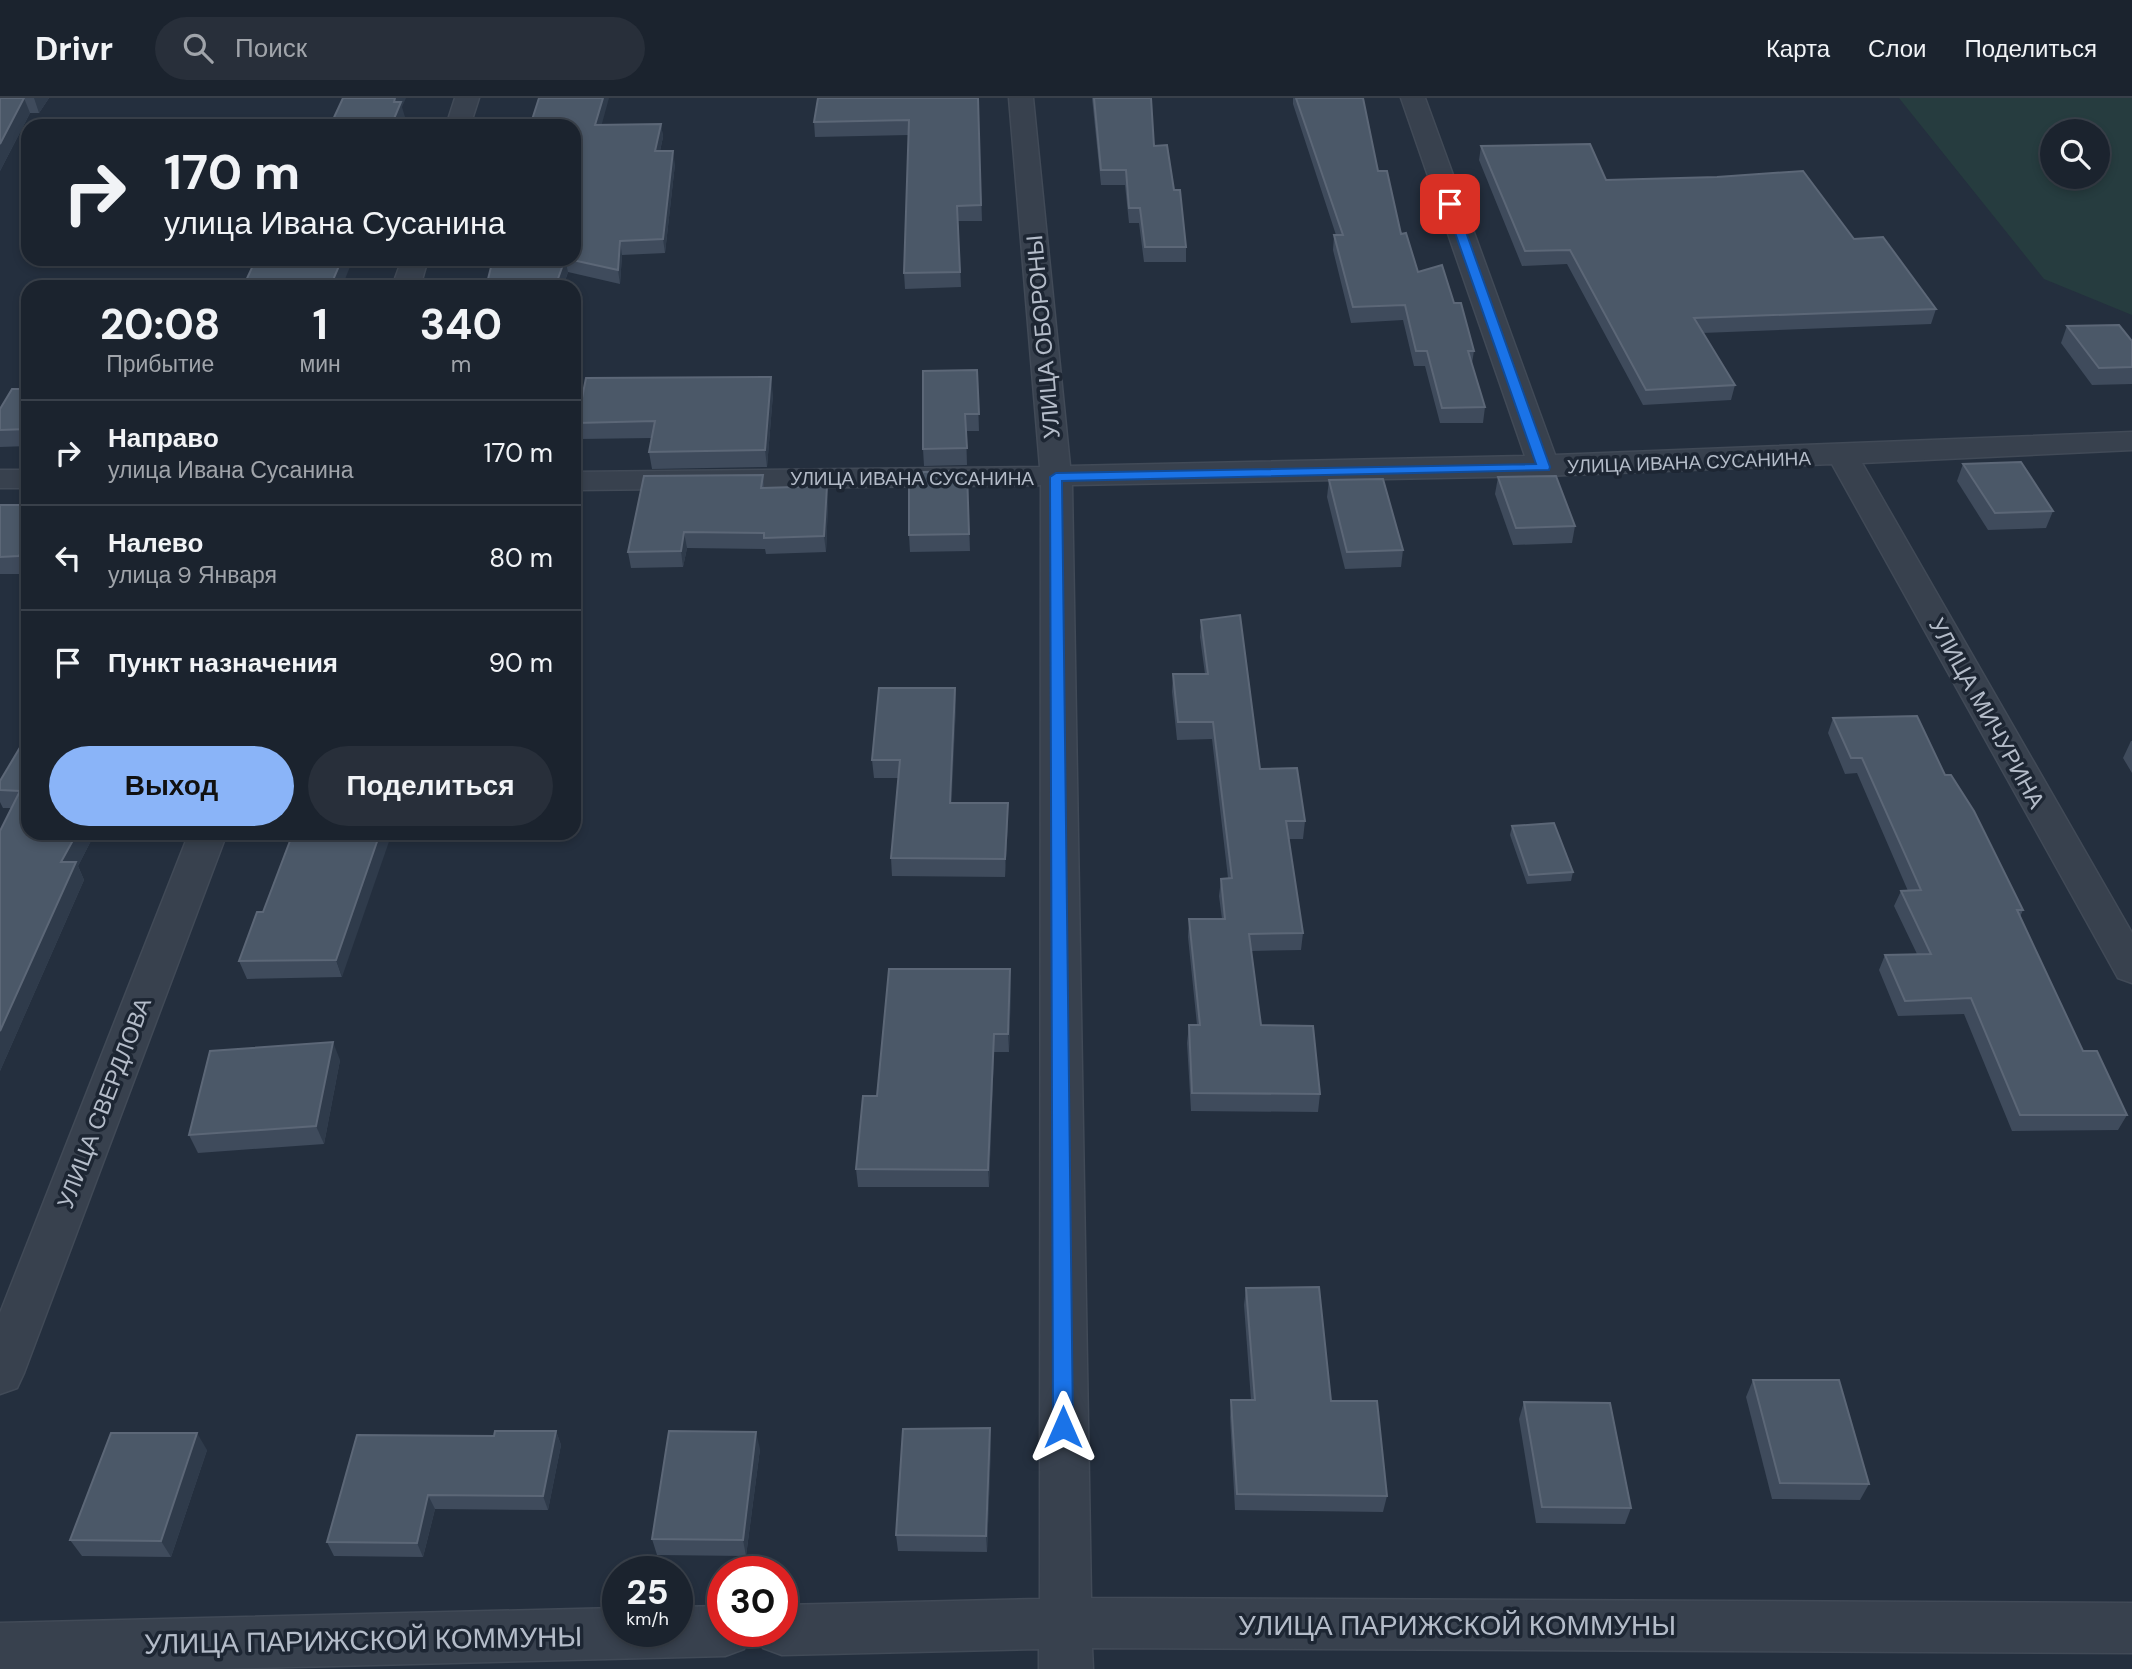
<!DOCTYPE html>
<html lang="ru">
<head>
<meta charset="utf-8">
<style>
  :root { --surface:#1b232e; --page:#282f3a; --text:#f1f3f6; --muted:#a0a4aa; --line:#39404a; --accent:#8ab4f8 }
  body { margin:0; font-family:"DM Sans",sans-serif; background:var(--page); color:var(--text); height:100vh; display:flex; flex-direction:column; font-size:26px; white-space:nowrap }
  * { box-sizing:border-box; margin:0 }
  p { font-size:23px; color:var(--muted) }
  .icon { flex:none; width:38px; height:38px; fill:none; stroke:currentColor; stroke-width:2; stroke-linecap:round; stroke-linejoin:round }
  .map { position:relative; flex:1; overflow:hidden }
  .sheet { position:absolute; left:21px; top:182px; width:560px; height:560px; display:flex; flex-direction:column; background:var(--surface); border-radius:21px; box-shadow:0 4px 10px #0003,0 0 0 2px var(--line) }
  .sheet>* { flex:none }
  .guide { position:absolute; left:21px; top:21px; width:560px; height:147px; border-radius:21px; box-shadow:0 4px 10px #0003,0 0 0 2px var(--line); background:#1b232e; color:var(--text); overflow:hidden }
  .tools { position:absolute; left:2040px; top:21px; display:grid; gap:14px }
  .tools a { display:grid; place-items:center; width:70px; height:70px; border-radius:50%; background:var(--surface); box-shadow:0 4px 10px #0003,0 0 0 2px var(--line); font-size:35px }
  .speed { position:absolute; left:602px; top:1458px; display:flex; gap:14px; font-size:35px; font-weight:700; text-align:center }
  .speed>* { display:grid; place-content:center; width:91px; height:91px; border-radius:50%; background:var(--surface); box-shadow:0 4px 10px #0003,0 0 0 2px var(--line); line-height:1 }
  .speed small { font-size:18px; font-weight:400 }
  .speed .limit { border:10px solid #d22; background:#fff; color:#111 }
  .pin { position:absolute; display:grid; place-items:center; width:60px; height:60px; color:#fff; margin:-30px; border-radius:14px; box-shadow:0 4px 10px #0006 }
  .me { position:absolute; width:77px; margin:-38px; rotate:0deg; stroke-linejoin:round; filter:drop-shadow(0 0 5px #0008) }
  .turn { display:flex; align-items:center; gap:24px; height:147px; padding:0 28px; font-size:32px }
  .turn .icon { width:91px; height:91px; stroke-width:2.5 }
  .turn b { display:block; font-size:49px; line-height:60px }
  .eta { display:flex; justify-content:space-evenly; align-items:center; height:119px; text-align:center }
  .eta b { font-size:42px; font-weight:700; line-height:49px }
  .action { display:flex; gap:14px; margin-top:auto; padding:14px 28px }
  .action a { flex:1; height:80px; border-radius:42px; background:var(--accent); color:#111; font-size:28px; font-weight:700; line-height:80px; text-align:center }
  .action a+a { background:var(--page); color:var(--text) }
  ul { padding:0; list-style:none }
  li { display:flex; align-items:center; gap:21px; height:105px; padding:0 28px; border-top:2px solid var(--line) }
  li div { flex:1 }
  li b { display:block; font-size:26px }
  li em { font-style:normal }
  header { display:flex; align-items:center; gap:42px; box-sizing:border-box; height:98px; padding:0 35px; background:var(--surface); border-bottom:2px solid var(--line) }
  header strong { font-size:33px }
  nav { display:flex; gap:38px; margin-inline-start:auto; font-size:24px }
  .search { width:490px; height:63px; background:var(--page); display:flex; align-items:center; gap:18px; box-sizing:border-box; padding:0 24px; border-radius:38px; color:var(--muted); font-size:26px }
  .map>svg:first-child { display:block }
  .green { fill:#263c3f; fill-rule:evenodd }
  .lines { fill:none; stroke-linecap:round; stroke-linejoin:round }
  .minor-casing { stroke:#414a57; stroke-width:3 }
  .minor { fill:#38414e; fill-rule:evenodd }
  .wall { fill:#3f4b5c }
  .shaded-wall { fill:#2f3b4b }
  .building { fill:#4b5868; stroke:#5c6777; stroke-width:2 }
  .route { fill:#1a73e8; stroke:#114b97; stroke-width:2 }
  .labels { text-anchor:middle; stroke-width:7; stroke-linejoin:round; paint-order:stroke }
  .far-street-label { font-size:19px; fill:#b4bcc9; stroke:#1d2633 }
  .street-label { font-size:23px; fill:#b4bcc9; stroke:#1d2633 }
  .near-street-label { font-size:28px; fill:#b4bcc9; stroke:#1d2633 }
</style>
</head>
<body>
<header>
<strong>Drivr</strong>
<div class="search"><svg class="icon" aria-label="search" viewBox="0 0 24 24"><circle cx="10" cy="10" r="6"/><path d="M15 15l6 6"/></svg>Поиск</div>
<nav><a>Карта</a><a>Слои</a><a>Поделиться</a></nav>
</header>
<div class="map">
<svg width="2132" height="1571" viewBox="0 0 2132 1571">
  <rect width="100%" height="100%" fill="#242f3e"/>
  <path class="green" d="M1899 0H2132V217L2044 181ZM2053 33H2098V79H2053Z"/>
  <g class="lines">
    <g class="minor-casing">
      <g id="minor">
        <path d="M455 0H479L470 28H446Z"/>
        <path d="M1009 0H1033L1070 368 1525 358 1401 0H1425L1555 357 2132 334V352L1862 365 2132 835V885L2118 880 1832 366 1544 378 1072 387 1091 1500 2132 1505V1555L1092 1550 1093 1571H1039V1551L782 1557 763 1550 756 1533H782V1507L1040 1501 1041 387 574 392V374L1040 369Z"/>
        <path d="M402 161H428L420 189H392Z"/>
        <rect x="0" y="372" width="28" height="18"/>
        <path d="M189 735H227L24 1275 17 1290 0 1296V1215Z"/>
        <path d="M723 1508V1533H751L744 1551 725 1558 219 1571H0V1525L618 1510V1533H677V1509Z"/>
      </g>
    </g>
    <use href="#minor" class="minor"/>
  </g>
  <g class="wall">
    <path d="M0 0H49L39 15H30L0 73Z"/>
    <path d="M978 0 982 123H958L961 189 905 191 904 175 909 37 815 39 814 24Z"/>
    <path d="M1092 0H1151L1154 48 1174 92 1186 149V164H1144L1139 125H1129L1125 87H1101Z"/>
    <path d="M1293 0H1363L1378 73 1401 136 1418 174 1454 205 1474 253 1472 265 1485 309 1483 325H1440L1425 268H1414L1403 222 1351 225 1333 152 1334 137H1336L1293 6Z"/>
    <path d="M661 26 663 39 660 53 675 66 665 155 622 157 620 186 568 174 563 189H486L493 161H574L601 27Z"/>
    <path d="M1481 48 1606 82 1854 141 1936 211 1931 226 1702 235 1735 287 1731 302 1643 307 1567 166 1522 168 1479 62Z"/>
    <path d="M2067 228 2132 243V286L2092 287 2061 245Z"/>
    <path d="M977 272 979 333H966L967 367 924 368 923 351Z"/>
    <path d="M28 291V348L0 349V311Z"/>
    <path d="M773 296 767 369 652 371 649 354 652 340 580 341 577 325Z"/>
    <path d="M1963 366 2053 413 2046 430 1988 432 1957 383Z"/>
    <path d="M967 373 970 453 910 454 909 437 923 386Z"/>
    <path d="M763 377 764 390 828 404 826 454 766 456 765 451 687 450 683 469 631 470 628 454Z"/>
    <path d="M1498 379 1575 428 1572 445 1513 447 1495 396Z"/>
    <path d="M1329 382 1403 452 1401 469 1345 471 1327 399Z"/>
    <path d="M0 407 26 476H0Z"/>
    <path d="M1201 522 1260 671 1305 723 1303 741H1289L1303 835 1301 852 1251 853 1261 927 1320 996 1318 1014 1191 1013 1187 945 1189 927H1197L1188 839 1189 821H1222L1219 798 1221 781 1228 780 1212 641 1177 642 1172 594 1173 576H1205L1200 539Z"/>
    <path d="M955 590 956 607 951 705 1008 723 1005 779 892 778 891 760 898 680H874L872 662Z"/>
    <path d="M1833 620 1945 677 2023 812 2020 819 2083 953 2127 1017 2118 1032 2012 1033 1964 916 1898 918 1879 872 1885 857 1917 856 1894 808 1901 793H1908L1857 675 1845 676 1828 635Z"/>
    <path d="M28 636V735H95L78 768 84 782 0 973V733L11 710H3L0 704V683Z"/>
    <path d="M2131 643H2132V675L2123 660Z"/>
    <path d="M1512 728 1573 774 1571 783 1527 786 1510 737Z"/>
    <path d="M293 735 342 879 247 881 239 863 263 814Z"/>
    <path d="M1011 889 1009 954H994L989 1089H858L856 1071 877 998Z"/>
    <path d="M340 962 324 1046 198 1055 189 1037Z"/>
    <path d="M1246 1190 1331 1303 1387 1398 1383 1414 1235 1412 1230 1319 1231 1302H1251L1244 1207Z"/>
    <path d="M1753 1282 1869 1386 1860 1402 1772 1401 1746 1299Z"/>
    <path d="M1524 1304 1631 1410 1625 1426 1536 1425 1519 1321Z"/>
    <path d="M556 1333 561 1347 548 1412 435 1411 423 1459 334 1458 327 1444 494 1338Z"/>
    <path d="M991 1347 987 1454 898 1453 896 1437Z"/>
    <path d="M760 1351 746 1458 657 1457 652 1441Z"/>
    <path d="M207 1352 171 1459 82 1458 70 1442Z"/>
  </g>
  <g class="shaded-wall">
    <path d="M24 0 30 15 0 73V46Z"/>
    <path d="M34 0H49L39 15Z"/>
    <path d="M395 0H406L402 9 405 19 401 28H391L394 4Z"/>
    <path d="M603 0H609L598 40 595 27Z"/>
    <path d="M661 26 663 39 657 66 655 53Z"/>
    <path d="M673 53 675 66 665 155 663 141Z"/>
    <path d="M620 143 622 157 620 186 618 172Z"/>
    <path d="M342 161H353L342 189H330Z"/>
    <path d="M565 161 568 174 563 189H555Z"/>
    <path d="M771 279 773 296 767 369 765 352Z"/>
    <path d="M827 388 828 404 826 454 824 438Z"/>
    <path d="M684 434 687 450 683 469 681 453Z"/>
    <path d="M28 440V472L26 476 19 458Z"/>
    <path d="M955 590 956 607 951 723 950 705Z"/>
    <path d="M1008 705V723L1005 779V761Z"/>
    <path d="M77 735H95L78 768 84 782 0 973V933L61 764Z"/>
    <path d="M380 735H392L342 879 336 862Z"/>
    <path d="M1010 871 1011 889 1009 954 1008 936Z"/>
    <path d="M994 936V954L989 1089 988 1072Z"/>
    <path d="M333 944 340 962 324 1046 316 1028Z"/>
    <path d="M990 1330 991 1347 987 1454 986 1438Z"/>
    <path d="M556 1333 561 1347 548 1412 543 1398Z"/>
    <path d="M756 1334 760 1351 746 1458 743 1442Z"/>
    <path d="M197 1335 207 1352 171 1459 161 1443Z"/>
    <path d="M428 1397 435 1411 423 1459 417 1445Z"/>
  </g>
  <g class="building">
    <path d="M0 0H24L0 46Z"/>
    <path d="M343 0H395L394 4H401L391 28H330Z"/>
    <path d="M539 0H603L595 27 661 26 655 53H673L663 141 620 143 618 172 568 161H574V28H530Z"/>
    <path d="M818 0H978L981 107 957 108 960 174 904 175 909 22 814 24Z"/>
    <path d="M1094 0H1151L1154 48 1167 47 1174 92H1180L1186 149H1145L1140 110H1129L1126 72H1101Z"/>
    <path d="M1296 0H1363L1378 73H1387L1401 136 1406 135 1418 174 1442 167 1454 205H1461L1474 253H1468L1485 309 1442 310 1427 253H1416L1405 207 1353 209 1334 137H1343Z"/>
    <path d="M1590 46 1606 82 1717 79 1803 73 1854 141 1883 139 1936 211 1694 220 1735 287 1646 292 1570 152 1525 153 1481 48Z"/>
    <path d="M256 161H342L330 189H243Z"/>
    <path d="M493 161H565L555 189H486Z"/>
    <path d="M2119 227 2132 243V269L2099 270 2067 228Z"/>
    <path d="M977 272 979 316H965L967 350 923 351V273Z"/>
    <path d="M771 279 765 352 649 354 655 323 577 325 586 280Z"/>
    <path d="M12 291H28V331L0 332V311Z"/>
    <path d="M2021 364 2053 413 1995 415 1963 366Z"/>
    <path d="M967 373 969 436 909 437V386H923V374Z"/>
    <path d="M763 377 761 390 827 388 824 438 764 440V435L684 434 681 453 628 454 644 378Z"/>
    <path d="M1556 378 1575 428 1516 430 1498 379Z"/>
    <path d="M1383 381 1403 452 1347 454 1329 382Z"/>
    <path d="M0 407H28V440L19 458 0 459Z"/>
    <path d="M1240 517 1260 671 1297 670 1305 723H1286L1303 835 1249 836 1261 927 1313 928 1320 996 1192 995 1189 927H1200L1189 821H1225L1221 781 1232 780 1213 624H1178L1173 576H1208L1201 522Z"/>
    <path d="M879 590H955L950 705H1008L1005 761 891 760 900 662H872Z"/>
    <path d="M1917 618 1945 677H1951L1974 713 2023 812H2017L2083 953H2097L2127 1017H2020L1971 900 1905 903 1885 857 1931 856 1901 793 1921 792 1862 660H1851L1833 620Z"/>
    <path d="M28 636V735H77L61 764H76L0 933V733L20 693 0 692V683Z"/>
    <path d="M1554 725 1573 774 1529 777 1512 728Z"/>
    <path d="M293 735H380L336 862 239 863 257 814H263Z"/>
    <path d="M889 871H1010L1008 936H994L988 1072 856 1071 863 998H877Z"/>
    <path d="M333 944 316 1028 189 1037 210 953Z"/>
    <path d="M1319 1189 1331 1303H1377L1387 1398 1237 1396 1231 1302H1255L1246 1190Z"/>
    <path d="M1753 1282H1839L1869 1386 1780 1385Z"/>
    <path d="M1524 1304 1610 1305 1631 1410 1542 1409Z"/>
    <path d="M990 1330 986 1438 896 1437 903 1331Z"/>
    <path d="M495 1333H556L543 1398 428 1397 417 1445 327 1444 357 1337 494 1338Z"/>
    <path d="M669 1333 756 1334 743 1442 652 1441Z"/>
    <path d="M111 1335H197L161 1443 70 1442Z"/>
  </g>
  <path class="route" d="M1450 102 1456 106 1550 369 1549 372 1062 383 1073 1329 1070 1335 1063 1338 1056 1335 1053 1329 1050 379 1056 375 1536 366 1445 106Z"/>
  <g class="labels">
    <g class="far-street-label">
      <text transform="translate(1689 364) rotate(-2)" y="7">УЛИЦА ИВАНА СУСАНИНА</text>
      <text x="912" y="387">УЛИЦА ИВАНА СУСАНИНА</text>
    </g>
    <g class="street-label">
      <text transform="translate(1043 239) rotate(-95)" y="8">УЛИЦА ОБОРОНЫ</text>
      <text transform="translate(1987 615) rotate(61)" y="8">УЛИЦА МИЧУРИНА</text>
      <text transform="translate(104 1005) rotate(-69)" y="8">УЛИЦА СВЕРДЛОВА</text>
    </g>
    <g class="near-street-label">
      <text x="1457" y="1537">УЛИЦА ПАРИЖСКОЙ КОММУНЫ</text>
      <text transform="translate(363 1542) rotate(-1)" y="10">УЛИЦА ПАРИЖСКОЙ КОММУНЫ</text>
    </g>
  </g>
</svg>
<div class="tools">
<a><svg class="icon" aria-label="search" viewBox="0 0 24 24"><circle cx="10" cy="10" r="6"/><path d="M15 15l6 6"/></svg></a>
</div>
<div class="speed"><div>25<small>km/h</small></div><div class="limit">30</div></div>
<div class="pin" style="left:1450px;top:106px;background:#d93025"><svg class="icon" aria-label="arrive" viewBox="0 0 24 24"><path d="M6 21V4h12l-3 4 3 4H6"/></svg></div>
<svg class="me" style="left:1063px;top:1329px" viewBox="-20 -20 40 40"><path d="M0-17L14 15 0 8-14 15z" fill="#1a73e8" stroke="#fff" stroke-width="4"/></svg>
<div class="guide">
<div class="turn"><svg class="icon" aria-label="right" viewBox="0 0 24 24"><path d="M7 20v-9h11M14 6l5 5-5 5"/></svg><div><b>170 m</b>улица Ивана Сусанина</div></div>
</div>
<section class="sheet">
<div class="eta">
<div><b>20:08</b><p>Прибытие</p></div>
<div><b>1</b><p>мин</p></div>
<div><b>340</b><p>m</p></div>
</div>
<ul>
<li><svg class="icon" aria-label="right" viewBox="0 0 24 24"><path d="M7 20v-9h11M14 6l5 5-5 5"/></svg><div><b>Направо</b><p>улица Ивана Сусанина</p></div><em>170 m</em></li>
<li><svg class="icon" aria-label="left" viewBox="0 0 24 24"><path d="M17 20v-9H6M10 6l-5 5 5 5"/></svg><div><b>Налево</b><p>улица 9 Января</p></div><em>80 m</em></li>
<li><svg class="icon" aria-label="arrive" viewBox="0 0 24 24"><path d="M6 21V4h12l-3 4 3 4H6"/></svg><div><b>Пункт назначения</b></div><em>90 m</em></li>
</ul>
<div class="action"><a>Выход</a><a>Поделиться</a></div>
</section>
</div>
</body>
</html>
